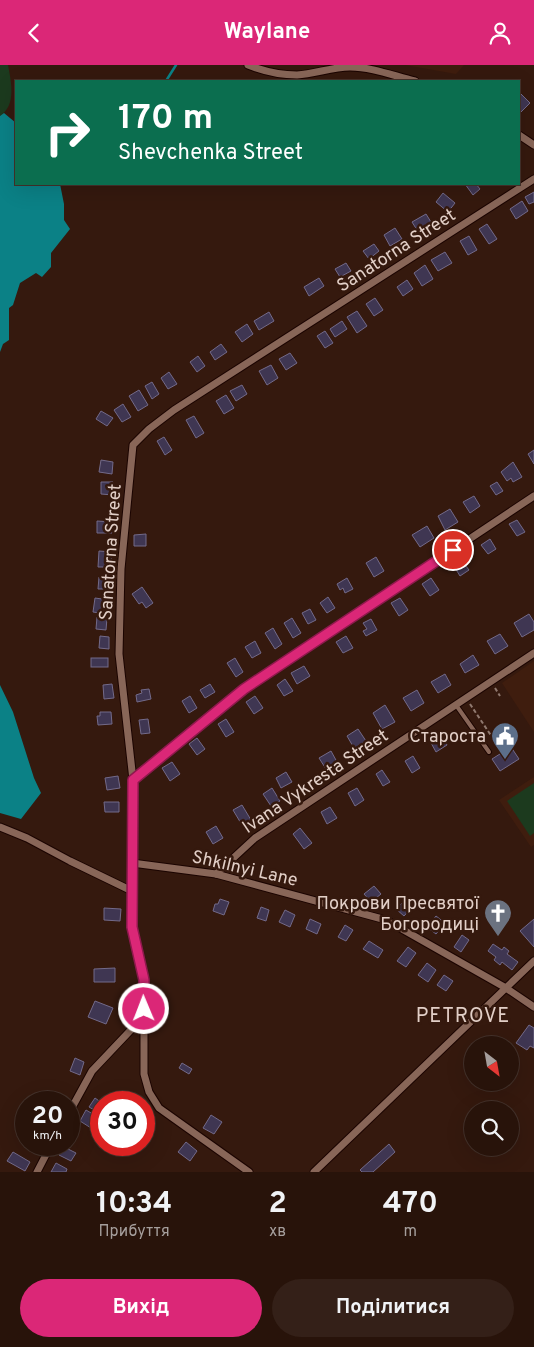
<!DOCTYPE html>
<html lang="uk">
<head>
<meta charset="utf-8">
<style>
  :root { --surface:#28130a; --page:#342018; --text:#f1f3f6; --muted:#a59e9c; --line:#44322b; --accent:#db2777 }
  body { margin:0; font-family:Overpass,sans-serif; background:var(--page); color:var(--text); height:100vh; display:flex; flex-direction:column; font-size:19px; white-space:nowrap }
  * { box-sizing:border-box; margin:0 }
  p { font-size:16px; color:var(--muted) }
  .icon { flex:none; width:28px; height:28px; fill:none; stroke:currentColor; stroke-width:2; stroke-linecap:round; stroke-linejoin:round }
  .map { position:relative; height:1107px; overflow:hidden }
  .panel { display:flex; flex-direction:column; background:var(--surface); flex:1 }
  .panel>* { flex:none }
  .top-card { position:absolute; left:15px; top:15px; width:505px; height:105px; border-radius:0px; box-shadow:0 5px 20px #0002,0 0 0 1px var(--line); background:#0b6e4f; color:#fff; overflow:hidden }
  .needle { width:32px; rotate:149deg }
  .buttons { position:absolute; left:464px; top:971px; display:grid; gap:10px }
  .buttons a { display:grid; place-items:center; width:55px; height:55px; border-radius:50%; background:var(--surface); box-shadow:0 5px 20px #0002,0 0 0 1px var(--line); font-size:25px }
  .speed { position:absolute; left:15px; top:1026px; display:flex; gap:10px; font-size:25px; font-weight:700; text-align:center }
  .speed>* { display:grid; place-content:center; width:65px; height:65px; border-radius:50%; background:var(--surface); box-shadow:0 5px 20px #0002,0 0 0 1px var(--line); line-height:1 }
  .speed small { font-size:12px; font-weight:400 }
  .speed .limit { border:8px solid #d22; background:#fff; color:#111 }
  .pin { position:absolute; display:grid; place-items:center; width:42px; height:42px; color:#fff; margin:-21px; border:2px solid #fff; border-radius:50%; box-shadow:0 1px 5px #0007 }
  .me { position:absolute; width:55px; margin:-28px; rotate:359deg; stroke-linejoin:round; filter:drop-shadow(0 0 4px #0008) }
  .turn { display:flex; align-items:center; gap:18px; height:105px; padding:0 20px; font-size:22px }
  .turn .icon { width:65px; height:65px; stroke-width:2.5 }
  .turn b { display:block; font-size:35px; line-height:42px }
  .eta { display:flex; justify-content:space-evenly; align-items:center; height:85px; text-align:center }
  .eta b { font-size:30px; font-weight:700; line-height:35px }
  .button { display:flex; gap:10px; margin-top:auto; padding:10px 20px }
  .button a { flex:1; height:58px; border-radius:30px; background:var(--accent); color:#fff; font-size:20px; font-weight:700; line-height:58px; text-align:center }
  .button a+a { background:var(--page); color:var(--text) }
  header { display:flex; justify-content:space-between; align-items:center; height:65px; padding:0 20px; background:var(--accent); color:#fff; font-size:22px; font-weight:700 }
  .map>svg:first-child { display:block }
  .built { fill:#3f1d0e }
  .green { fill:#1c3a1e }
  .water { fill:#0b8186 }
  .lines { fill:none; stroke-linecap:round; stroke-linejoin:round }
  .stream { stroke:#0b8186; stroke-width:2.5 }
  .building { fill:#3f3652; stroke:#736a89 }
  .lane-casing { stroke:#1b0400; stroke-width:6 }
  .street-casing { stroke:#1b0400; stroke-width:9 }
  .path { stroke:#8f786e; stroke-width:2; stroke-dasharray:4 2.5; stroke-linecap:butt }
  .lane { stroke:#886658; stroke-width:4 }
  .street { stroke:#886658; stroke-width:7 }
  .route-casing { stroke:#8e194d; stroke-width:12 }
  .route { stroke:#db2777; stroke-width:9 }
  .labels { text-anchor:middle; stroke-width:5; stroke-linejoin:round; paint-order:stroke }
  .street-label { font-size:18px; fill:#e2cfc7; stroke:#35190e }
  .poi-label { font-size:18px; fill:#e2cfc7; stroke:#35190e; text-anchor:end }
  .quarter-label { font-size:20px; letter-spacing:1px; fill:#e2cfc7; stroke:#35190e }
</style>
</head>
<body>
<header><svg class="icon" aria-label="back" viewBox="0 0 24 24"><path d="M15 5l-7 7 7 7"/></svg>Waylane<svg class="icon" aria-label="person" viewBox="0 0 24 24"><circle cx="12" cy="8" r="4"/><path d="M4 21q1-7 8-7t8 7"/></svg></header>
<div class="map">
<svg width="534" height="1107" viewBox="0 0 534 1107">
  <rect width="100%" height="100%" fill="#35190e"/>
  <g class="built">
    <path d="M405 0H464L456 9Z"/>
    <path d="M534 596V667L502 618Z"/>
    <path d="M534 712V780L531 782 499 735Z"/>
  </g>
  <g class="green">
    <path d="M0 0H8C11 16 17 40 0 51Z"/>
    <path d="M534 718V768L530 771 507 736Z"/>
  </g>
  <g class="water">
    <path d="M4 48 16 58V119H60L64 139V155L70 164 51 188V202L42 212 36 208 20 218 13 240 9 243V275L3 279 0 287V51Z"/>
    <path d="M0 620 13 647 34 713 41 728 21 754 0 748Z"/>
  </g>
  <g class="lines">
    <path class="stream" d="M166 16 176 0"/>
  </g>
  <g class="building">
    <path d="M521 29 530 38 519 49V31Z"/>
    <path d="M465 119H476L480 124 473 130Z"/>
    <path d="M534 127V137L529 139 525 132Z"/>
    <path d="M443 128 455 138 448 147 436 137Z"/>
    <path d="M522 136 528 146 516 154 510 144Z"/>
    <path d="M426 149 431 157 417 165 412 157Z"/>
    <path d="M487 159 497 174 489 179 479 164Z"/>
    <path d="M395 163 402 174 390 181 384 170Z"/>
    <path d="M469 171 477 185 468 190 460 176Z"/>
    <path d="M374 179 379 186 369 194 363 186Z"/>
    <path d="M445 187 452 198 438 206 431 195Z"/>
    <path d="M346 198 351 206 340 212 335 204Z"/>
    <path d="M425 200 433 214 422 221 414 208Z"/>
    <path d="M319 213 324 221 309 231 304 222Z"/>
    <path d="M407 215 413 224 403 231 397 222Z"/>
    <path d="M375 233 383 245 374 251 366 239Z"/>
    <path d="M357 246 367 261 357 268 347 252Z"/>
    <path d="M269 247 274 256 259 265 254 256Z"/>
    <path d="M342 256 347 264 335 272 330 264Z"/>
    <path d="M247 259 253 269 242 277 235 267Z"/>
    <path d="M325 266 333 278 325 283 317 271Z"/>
    <path d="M221 279 227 287 215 295 210 287Z"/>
    <path d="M290 288 297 298 286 305 279 294Z"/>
    <path d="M198 291 205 301 197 307 190 297Z"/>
    <path d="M271 300 278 313 267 320 259 306Z"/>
    <path d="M169 307 177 319 168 324 161 313Z"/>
    <path d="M152 317 159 329 152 334 145 321Z"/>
    <path d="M242 320 247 329 236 336 230 326Z"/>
    <path d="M139 325 148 340 138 346 129 331Z"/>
    <path d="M226 330 234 343 224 349 216 336Z"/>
    <path d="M123 339 131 352 122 357 114 345Z"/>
    <path d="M101 346 113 353 107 361 96 354Z"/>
    <path d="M194 351 204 368 196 373 186 355Z"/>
    <path d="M164 372 172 385 165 390 157 376Z"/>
    <path d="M534 385V399L528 389Z"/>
    <path d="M101 395 113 397 112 409 99 407Z"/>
    <path d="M513 397 522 412 513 417 511 413 507 416 501 407Z"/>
    <path d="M101 417H113V430L101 429Z"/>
    <path d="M497 417 503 426 496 430 490 421Z"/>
    <path d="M474 431 480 441 470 448 463 437Z"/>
    <path d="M450 444 458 457 445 465 438 451Z"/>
    <path d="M517 455 525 467 517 471 509 459Z"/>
    <path d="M97 456 113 457 112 468H97Z"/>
    <path d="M427 461 434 473 420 482 412 470Z"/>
    <path d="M146 469V481H134V470Z"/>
    <path d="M490 474 496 484 488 489 481 480Z"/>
    <path d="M99 486 112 487 111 502H98Z"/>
    <path d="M376 492 384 506 374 512 366 498Z"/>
    <path d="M460 493 469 505 460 511 452 498Z"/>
    <path d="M99 512H110L109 524H98Z"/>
    <path d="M347 513 353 524 345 528 343 523 340 525 337 519Z"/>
    <path d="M431 513 439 525 430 531 422 519Z"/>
    <path d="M142 522 153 538 146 543 142 537 139 539 132 529Z"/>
    <path d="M328 532 335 543 327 548 320 538Z"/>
    <path d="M95 533 109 535 107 549 93 547Z"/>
    <path d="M400 533 408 545 399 551 391 538Z"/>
    <path d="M310 544 316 555 308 559 302 548Z"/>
    <path d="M529 549 534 557V565L522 572 514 558Z"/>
    <path d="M97 552 107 553 106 565 96 564Z"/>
    <path d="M292 553 301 568 293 573 284 558Z"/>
    <path d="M371 554 377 565 366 571 363 566 367 564 363 558Z"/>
    <path d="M273 563 282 579 275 584 265 568Z"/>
    <path d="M500 569 508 581 495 589 487 576Z"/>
    <path d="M100 571 109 572V584L99 583Z"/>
    <path d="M346 571 353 583 343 588 336 577Z"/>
    <path d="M255 576 261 588 252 593 245 582Z"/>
    <path d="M473 590 479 600 465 608 460 599Z"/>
    <rect x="91" y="593" width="17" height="9"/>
    <path d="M235 593 243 607 236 612 227 598Z"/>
    <path d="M304 601 310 611 297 619 291 608Z"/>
    <path d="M445 609 451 620 438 628 431 617Z"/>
    <path d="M285 614 293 626 284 631 277 620Z"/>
    <path d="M112 619 114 633 104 634 103 620Z"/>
    <path d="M210 619 215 627 205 633 200 625Z"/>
    <path d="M149 624 151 634 137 637 136 630 142 628 141 625Z"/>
    <path d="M417 625 424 638 411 646 403 633Z"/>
    <path d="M190 631 197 643 189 648 182 636Z"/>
    <path d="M255 631 263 643 254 649 246 637Z"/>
    <path d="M385 640 395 657 382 664 373 648Z"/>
    <path d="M100 647H111L112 659 98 660 97 651H100Z"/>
    <path d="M148 654 150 668 141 669 139 655Z"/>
    <path d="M226 654 234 667 226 672 218 659Z"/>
    <path d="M358 664 366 676 354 683 347 671Z"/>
    <path d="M441 669 447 680 436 687 430 676Z"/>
    <path d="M197 673 205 684 197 690 189 679Z"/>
    <path d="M511 682 519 694 500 706 492 694Z"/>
    <path d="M331 686 337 697 326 704 319 693Z"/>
    <path d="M413 691 420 703 412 708 405 696Z"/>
    <path d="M172 697 180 709 170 716 162 703Z"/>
    <path d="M382 705 390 717 383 721 376 709Z"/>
    <path d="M286 707 292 717 281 723 276 713Z"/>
    <path d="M118 711 120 723 107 725 105 713Z"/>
    <path d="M272 723 280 736 271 741 263 729Z"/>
    <path d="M357 723 364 735 355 741 348 728Z"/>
    <path d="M104 737H119V747H105Z"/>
    <path d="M242 740 251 755 242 760 233 745Z"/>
    <path d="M330 742 337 753 327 759 321 747Z"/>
    <path d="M216 761 223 773 213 779 206 767Z"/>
    <path d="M300 763 312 778 304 784 293 769Z"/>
    <path d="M374 821 381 829 371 837 364 829Z"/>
    <path d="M220 834 229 837 224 850 213 846 215 839H218Z"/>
    <path d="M405 835 412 842 404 851 396 844Z"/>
    <path d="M261 842 269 845 266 856 257 853Z"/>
    <path d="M104 843 121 844 120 856 104 855Z"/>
    <path d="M285 845 295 850 290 862 279 857Z"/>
    <path d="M436 851 445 858 436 869 427 862Z"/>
    <path d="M310 854 321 859 317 869 306 864Z"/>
    <path d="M534 854V882L520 866Z"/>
    <path d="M345 860 353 865 346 876 338 872Z"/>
    <path d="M462 870 469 875 461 887 454 882Z"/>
    <path d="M369 876 383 885 378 893 363 884Z"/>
    <path d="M493 879 502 885 504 882 509 886 507 889 518 897 512 905 502 897 500 900 494 895 496 892 488 886Z"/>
    <path d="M408 882 416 888 406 902 397 896Z"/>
    <path d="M427 898 436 905 428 917 418 910Z"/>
    <path d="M115 903V917H94V904Z"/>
    <path d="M444 910 453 916 446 926 437 920Z"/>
    <path d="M95 936 113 943 106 959 88 952Z"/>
    <path d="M529 960 534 963V983L530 981 527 985 516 978Z"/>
    <path d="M75 993 84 997 80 1010 70 1006Z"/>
    <path d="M182 998 192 1004 189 1009 179 1003Z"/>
    <path d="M51 1028 64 1035 62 1038H46Z"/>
    <path d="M95 1033 102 1038 101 1049 89 1042Z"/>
    <path d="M86 1045 98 1052 91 1063 80 1056Z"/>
    <path d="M211 1050 222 1057 214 1069 203 1063Z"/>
    <path d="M186 1077 197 1086 190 1096 178 1087Z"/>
    <path d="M389 1079 395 1087 373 1107H362L360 1105Z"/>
    <path d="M64 1082 76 1088 71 1096 59 1090Z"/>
    <path d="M13 1087 30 1097 25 1106 7 1096Z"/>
    <path d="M56 1098 67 1104 66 1107H51Z"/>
  </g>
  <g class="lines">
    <g class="lane-casing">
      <path id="lane" d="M456 640 489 687"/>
    </g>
    <g class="street-casing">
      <g id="street">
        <path d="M248 0C263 6 280 10 297 10 315 9 332 2 350 2 372 2 394 11 415 16"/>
        <path d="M519 70 534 80"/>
        <path d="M133 715 244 624 534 431"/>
        <path d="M0 762 27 773 70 796 132 826"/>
        <path d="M132 798 216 809 386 855 506 923 534 942"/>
        <path d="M216 809 255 773 534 588"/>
        <path d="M69 1048 92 1006 144 951"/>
        <path d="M37 1107 51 1080"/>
        <path d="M249 1107 159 1043 149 1027 144 1009V915L132 862 133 715 119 589 121 504 133 380 149 364 174 345 534 114"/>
        <path d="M314 1107 534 896"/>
      </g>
    </g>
    <g class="path">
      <path d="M495 623 500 631"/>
      <path d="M470 639 498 681"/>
    </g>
    <use href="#lane" class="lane"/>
    <use href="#street" class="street"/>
  </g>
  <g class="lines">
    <g class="route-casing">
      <path id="route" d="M144 944V915L132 862 133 715 244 624 453 485"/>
    </g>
    <use href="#route" class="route"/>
  </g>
  <defs>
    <g id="civic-pin" transform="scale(1.4375)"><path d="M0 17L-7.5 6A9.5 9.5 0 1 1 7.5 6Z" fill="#5c6f8a" stroke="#35190e"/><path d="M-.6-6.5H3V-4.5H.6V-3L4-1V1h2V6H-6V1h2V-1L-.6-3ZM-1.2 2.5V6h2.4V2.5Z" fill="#fff"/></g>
    <g id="church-pin" transform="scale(1.4375)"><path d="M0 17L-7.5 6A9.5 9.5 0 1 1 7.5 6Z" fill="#6b7280" stroke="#35190e"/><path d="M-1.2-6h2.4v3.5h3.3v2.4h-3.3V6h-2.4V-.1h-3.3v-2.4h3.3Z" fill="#fff"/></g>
  </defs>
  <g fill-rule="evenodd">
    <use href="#civic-pin" x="505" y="671"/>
    <use href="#church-pin" x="498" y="848"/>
  </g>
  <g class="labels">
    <g class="street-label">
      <text transform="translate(396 185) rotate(-33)" y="6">Sanatorna Street</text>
      <text transform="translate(110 487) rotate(-86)" y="6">Sanatorna Street</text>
      <text transform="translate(315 716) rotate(-34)" y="6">Ivana Vykresta Street</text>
      <text transform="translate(245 803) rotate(13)" y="6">Shkilnyi Lane</text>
    </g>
    <g class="poi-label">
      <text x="486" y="677">Староста</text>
      <text x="479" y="844">Покрови Пресвятої<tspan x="479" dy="21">Богородиці</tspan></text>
    </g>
    <g class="quarter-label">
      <text x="463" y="957">PETROVE</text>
    </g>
  </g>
</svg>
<div class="buttons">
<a><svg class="needle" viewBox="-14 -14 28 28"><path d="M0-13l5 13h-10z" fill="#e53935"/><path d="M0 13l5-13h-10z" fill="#a59e9c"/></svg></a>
<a><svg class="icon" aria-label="search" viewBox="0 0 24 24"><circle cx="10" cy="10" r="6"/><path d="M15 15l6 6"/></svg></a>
</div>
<div class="speed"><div>20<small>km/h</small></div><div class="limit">30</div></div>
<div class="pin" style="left:453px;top:485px;background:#d93025"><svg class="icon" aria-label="arrive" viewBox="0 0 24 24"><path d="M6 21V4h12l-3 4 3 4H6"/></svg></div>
<svg class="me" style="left:144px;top:944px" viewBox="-20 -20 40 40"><circle r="17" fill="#db2777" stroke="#fff" stroke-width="3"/><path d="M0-11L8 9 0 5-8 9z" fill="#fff"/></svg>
<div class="top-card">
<div class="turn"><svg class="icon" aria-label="right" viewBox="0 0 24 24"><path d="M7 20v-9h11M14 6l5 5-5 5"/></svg><div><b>170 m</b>Shevchenka Street</div></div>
</div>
</div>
<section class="panel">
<div class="eta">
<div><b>10:34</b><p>Прибуття</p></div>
<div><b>2</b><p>хв</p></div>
<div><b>470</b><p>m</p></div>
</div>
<div class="button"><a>Вихід</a><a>Поділитися</a></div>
</section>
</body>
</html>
